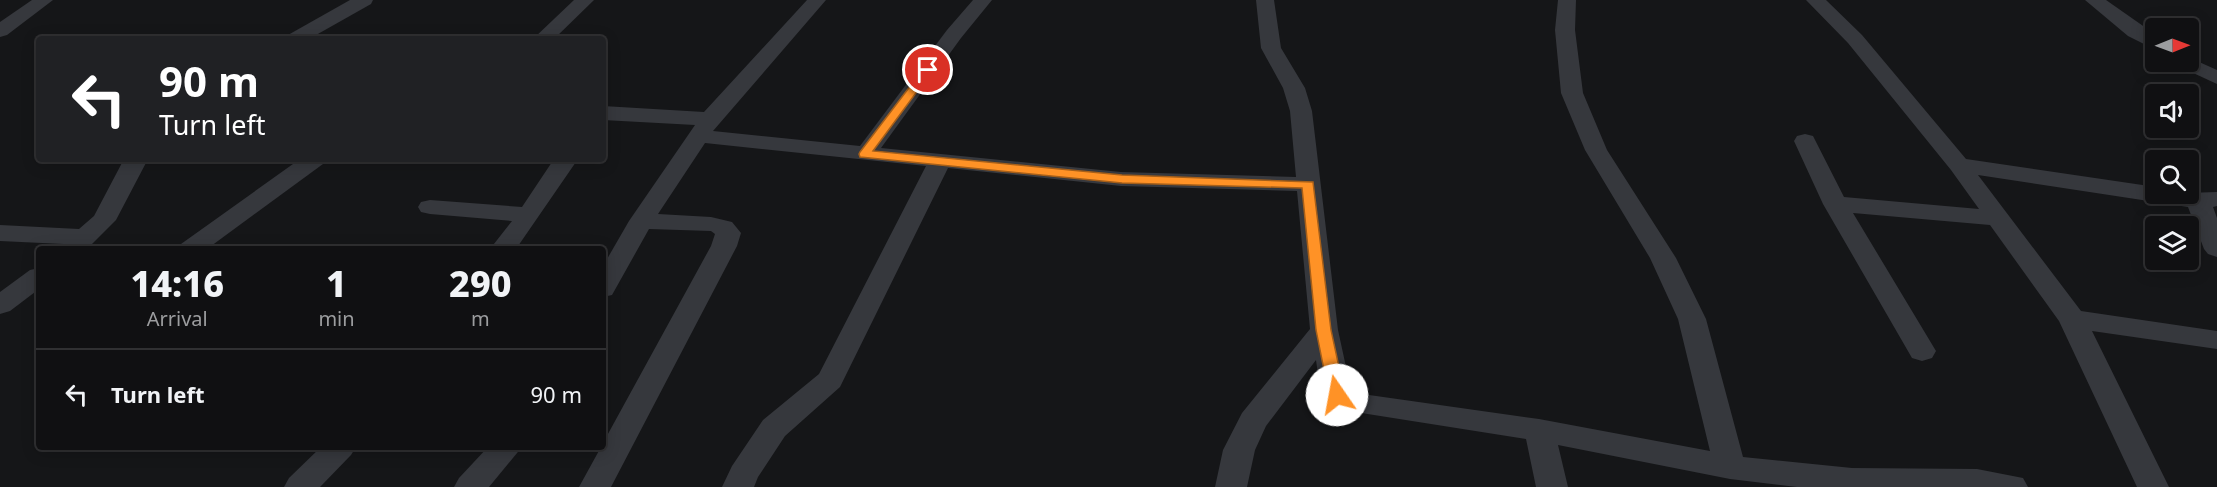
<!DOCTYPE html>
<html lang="en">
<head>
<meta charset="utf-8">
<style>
  :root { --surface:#101012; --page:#1e1e20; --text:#f1f3f6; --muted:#9c9d9f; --line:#303032 }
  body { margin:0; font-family:"Noto Sans",sans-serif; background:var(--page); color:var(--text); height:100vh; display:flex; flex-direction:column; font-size:22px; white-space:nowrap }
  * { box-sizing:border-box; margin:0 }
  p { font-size:20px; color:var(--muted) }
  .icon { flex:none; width:33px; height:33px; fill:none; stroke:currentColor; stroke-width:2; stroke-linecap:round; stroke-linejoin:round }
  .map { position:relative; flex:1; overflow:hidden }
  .sheet { position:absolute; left:36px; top:246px; width:570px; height:204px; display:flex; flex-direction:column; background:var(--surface); border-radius:6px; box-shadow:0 3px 15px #0003,0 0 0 2px var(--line) }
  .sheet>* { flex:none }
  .top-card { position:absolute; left:36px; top:36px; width:570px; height:126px; border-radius:6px; box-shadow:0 3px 15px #0003,0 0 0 2px var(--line); background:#202124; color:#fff; overflow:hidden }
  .needle { width:39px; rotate:89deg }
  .tools { position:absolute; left:2145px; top:18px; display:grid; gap:12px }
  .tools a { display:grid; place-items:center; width:54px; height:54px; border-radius:6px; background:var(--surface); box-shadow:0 3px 15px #0003,0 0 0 2px var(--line); font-size:30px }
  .pin { position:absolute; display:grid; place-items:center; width:51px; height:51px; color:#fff; margin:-26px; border:3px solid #fff; border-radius:50%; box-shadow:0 2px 6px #0007 }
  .me { position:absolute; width:66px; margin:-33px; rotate:348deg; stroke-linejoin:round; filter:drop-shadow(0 0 4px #0008) }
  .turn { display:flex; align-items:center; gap:21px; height:126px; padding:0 24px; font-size:27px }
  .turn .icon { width:78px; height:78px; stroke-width:2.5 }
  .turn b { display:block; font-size:42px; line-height:51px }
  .eta { display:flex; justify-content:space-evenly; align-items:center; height:102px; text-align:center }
  .eta b { font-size:36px; font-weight:800; line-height:42px }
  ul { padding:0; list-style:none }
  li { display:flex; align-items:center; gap:18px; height:90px; padding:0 24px; border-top:2px solid var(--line) }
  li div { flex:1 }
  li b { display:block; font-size:22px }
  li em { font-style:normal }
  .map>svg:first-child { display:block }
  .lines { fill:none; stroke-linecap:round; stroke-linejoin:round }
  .street { fill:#36383d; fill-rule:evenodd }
  .route { fill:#ff9226; stroke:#a65f19; stroke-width:1.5 }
</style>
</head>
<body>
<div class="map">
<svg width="2217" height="487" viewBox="0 0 2217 487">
  <rect width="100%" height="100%" fill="#151618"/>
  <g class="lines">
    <g class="street">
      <path d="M32 0H53L7 35 0 37V22Z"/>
      <path d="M350 0H373L371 4 309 39H285L288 35Z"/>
      <path d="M574 0H594L554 39H533Z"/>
      <path d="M807 0H826L713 131 860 146 947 30 973 0H992L961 38 881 148 1121 172 1296 177 1290 111 1283 88 1261 48 1256 0H1274L1281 48 1305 88 1312 111 1338 330 1351 390 1355 393 1539 419 1710 451 1678 319 1650 258 1585 150 1561 93 1555 30 1558 0H1576L1575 30 1583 93 1607 150 1676 258 1706 319 1743 457 1852 468 1977 469 2023 478 2028 487H1797L1730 479 1558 445 1568 487H1536L1526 439 1336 409C1319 397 1319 380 1316 360L1266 426 1255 450 1247 487H1215L1223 450 1242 413 1310 329 1297 191 1121 186 948 168 840 387 785 436 758 477 754 487H722L732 466 763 420 819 374 926 166 705 143 658 214 711 217 732 222 741 233 737 246 611 487H579L601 447H603V443L711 246 715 234 711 231 649 229 612 295 603 297V266L629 221 695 125 603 120V106L704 112Z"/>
      <path d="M1806 0H1826L1862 35 1966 159 2156 187V194L2217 192V206L2213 207 2217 218V257L2208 254 2204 249 2188 207 1978 175 2081 311 2217 331V349L2092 331 2169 487H2137L2059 321 1990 225 1853 213 1936 351 1932 358 1922 361 1912 358 1823 204 1794 141 1797 136 1805 134 1813 136 1844 197 1979 209 1951 170 1848 43Z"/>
      <path d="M2085 0H2106L2156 35V50L2128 36Z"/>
      <path d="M2188 57 2217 70V84L2178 66 2175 62H2188Z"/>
      <path d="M124 159H148L116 220 87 249H59L63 244 0 241V225L79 229 94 216Z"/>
      <path d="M300 159H327L323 164 207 249H177L181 244Z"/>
      <path d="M554 159H578L516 249H490L512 221 430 214 421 212 418 207 421 202 430 200 522 207Z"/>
      <path d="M39 268V289L10 311 0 314V292L30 270Z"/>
      <path d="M321 447H356L351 455 320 487H284L289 478Z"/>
      <path d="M488 447H522L489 487H454L459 478Z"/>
    </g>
  </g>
  <path class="route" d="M928 67 933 70 873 151 1122 175 1313 182 1331 330 1345 395 1343 399H1332L1329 395 1316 330 1302 188 1122 183 860 157 859 154 860 152 924 68Z"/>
</svg>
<div class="tools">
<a><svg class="needle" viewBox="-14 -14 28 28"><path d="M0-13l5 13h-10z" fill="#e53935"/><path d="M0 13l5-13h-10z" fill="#9c9d9f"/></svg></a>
<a><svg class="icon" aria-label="sound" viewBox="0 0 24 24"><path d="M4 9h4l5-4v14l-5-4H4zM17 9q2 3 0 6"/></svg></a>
<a><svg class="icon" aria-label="search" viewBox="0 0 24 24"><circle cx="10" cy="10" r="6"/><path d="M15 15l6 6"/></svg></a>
<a><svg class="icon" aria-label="layers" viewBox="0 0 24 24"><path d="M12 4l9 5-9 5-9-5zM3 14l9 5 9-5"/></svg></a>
</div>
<div class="pin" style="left:928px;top:70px;background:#d93025"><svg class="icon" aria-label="arrive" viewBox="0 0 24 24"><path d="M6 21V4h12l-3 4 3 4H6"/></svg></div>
<svg class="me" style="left:1337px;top:395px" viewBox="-20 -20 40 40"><circle r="19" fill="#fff"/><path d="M0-13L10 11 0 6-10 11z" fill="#ff9226"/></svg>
<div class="top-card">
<div class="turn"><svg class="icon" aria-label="left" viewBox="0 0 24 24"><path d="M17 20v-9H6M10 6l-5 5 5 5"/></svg><div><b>90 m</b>Turn left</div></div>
</div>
<section class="sheet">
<div class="eta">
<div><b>14:16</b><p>Arrival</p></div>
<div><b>1</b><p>min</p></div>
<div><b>290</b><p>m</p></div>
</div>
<ul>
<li><svg class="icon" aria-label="left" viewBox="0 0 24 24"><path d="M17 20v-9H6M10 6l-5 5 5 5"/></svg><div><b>Turn left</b></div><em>90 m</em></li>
</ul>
</section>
</div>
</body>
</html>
